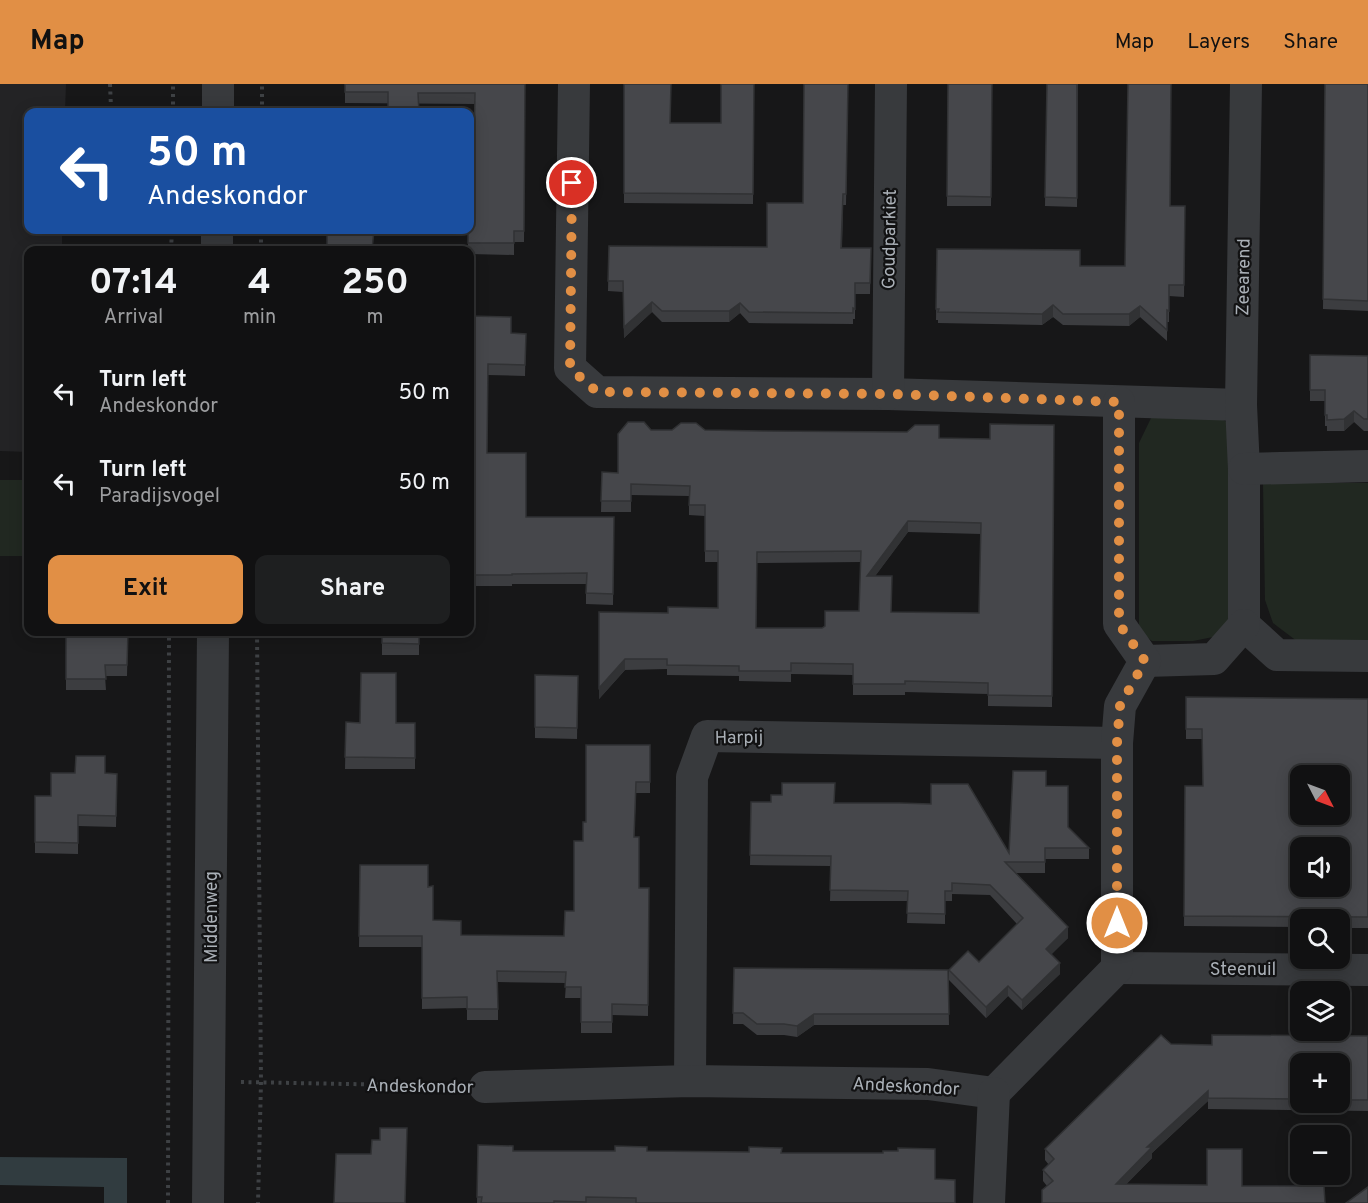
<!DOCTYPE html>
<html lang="en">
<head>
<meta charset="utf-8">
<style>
  :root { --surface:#111112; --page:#1e1f20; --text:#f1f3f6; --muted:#9c9d9f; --line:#303132; --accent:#e18f45 }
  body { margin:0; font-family:Overpass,sans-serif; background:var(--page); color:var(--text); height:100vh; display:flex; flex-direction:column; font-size:22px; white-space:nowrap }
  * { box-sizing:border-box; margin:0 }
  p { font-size:20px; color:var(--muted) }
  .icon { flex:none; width:33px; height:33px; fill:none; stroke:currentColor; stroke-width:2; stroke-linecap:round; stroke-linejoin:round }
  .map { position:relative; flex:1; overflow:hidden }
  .sheet { position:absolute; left:24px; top:162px; width:450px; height:390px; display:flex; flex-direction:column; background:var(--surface); border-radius:12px; box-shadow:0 3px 15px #0003,0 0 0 2px var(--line) }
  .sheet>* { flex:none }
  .hud { position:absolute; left:24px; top:24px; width:450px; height:126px; border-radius:12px; box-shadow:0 3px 15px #0003,0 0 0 2px var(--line); background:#1a4fa0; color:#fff; overflow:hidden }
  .needle { width:39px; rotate:132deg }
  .tools { position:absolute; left:1290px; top:681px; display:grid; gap:12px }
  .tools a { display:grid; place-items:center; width:60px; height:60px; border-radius:12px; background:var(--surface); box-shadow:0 3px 15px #0003,0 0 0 2px var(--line); font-size:30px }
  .pin { position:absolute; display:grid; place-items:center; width:51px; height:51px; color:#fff; margin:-26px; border:3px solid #fff; border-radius:50%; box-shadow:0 2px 6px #0007 }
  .me { position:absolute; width:66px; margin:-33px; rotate:0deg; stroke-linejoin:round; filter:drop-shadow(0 0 4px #0008) }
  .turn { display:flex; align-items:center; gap:21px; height:126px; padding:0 24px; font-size:27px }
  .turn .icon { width:78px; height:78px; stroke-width:2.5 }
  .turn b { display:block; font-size:42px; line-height:51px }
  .eta { display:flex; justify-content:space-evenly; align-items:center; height:102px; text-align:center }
  .eta b { font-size:36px; font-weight:700; line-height:42px }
  .action { display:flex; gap:12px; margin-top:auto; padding:12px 24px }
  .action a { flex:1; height:69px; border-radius:12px; background:var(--accent); color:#111; font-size:24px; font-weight:700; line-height:69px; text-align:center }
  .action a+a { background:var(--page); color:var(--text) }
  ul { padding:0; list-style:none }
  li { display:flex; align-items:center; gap:18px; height:90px; padding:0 24px }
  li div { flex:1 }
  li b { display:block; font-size:22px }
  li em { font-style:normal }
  header { display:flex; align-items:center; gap:36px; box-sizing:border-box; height:84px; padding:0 30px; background:var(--accent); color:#111 }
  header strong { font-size:28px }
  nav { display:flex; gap:33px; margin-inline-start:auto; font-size:21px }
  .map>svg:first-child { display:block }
  .built { fill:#232325 }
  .green { fill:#212821 }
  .water { fill:#313c40 }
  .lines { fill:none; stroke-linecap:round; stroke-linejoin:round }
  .path { stroke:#3e4144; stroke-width:4; stroke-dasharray:3 4.5; stroke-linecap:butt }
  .street { stroke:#383a3d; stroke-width:32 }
  .wall { fill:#3c3d40; fill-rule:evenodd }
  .shaded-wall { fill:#313234 }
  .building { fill:#46474b; stroke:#313234; stroke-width:1.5; fill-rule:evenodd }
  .route { stroke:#e18f45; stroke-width:10; stroke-dasharray:0 18 }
  .labels { text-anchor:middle; stroke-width:4.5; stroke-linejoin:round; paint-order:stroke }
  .street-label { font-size:18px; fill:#aab0b7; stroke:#121213 }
</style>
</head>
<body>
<header>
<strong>Map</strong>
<nav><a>Map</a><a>Layers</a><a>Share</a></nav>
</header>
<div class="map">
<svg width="1368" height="1119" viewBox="0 0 1368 1119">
  <rect width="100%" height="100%" fill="#171718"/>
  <path class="built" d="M0 0H66L65 28H28V146H62V166H28V368L0 367Z"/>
  <g class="green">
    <path d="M1208 326 1228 339 1230 534 1213 553 1193 557H1152L1139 547V359L1153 330Z"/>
    <rect x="0" y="396" width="28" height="76"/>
    <path d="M1263 399H1368V559L1298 558 1273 539 1265 516Z"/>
  </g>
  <path class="water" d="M0 1073 127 1074V1119H104V1103L0 1101Z"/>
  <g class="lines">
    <g class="path">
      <path d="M110 0 111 24"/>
      <path d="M173 28V0"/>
      <path d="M262 28V0"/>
      <path d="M171 166 172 146"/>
      <path d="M261 166V146"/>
      <path d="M257 548 261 998 258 1119"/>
      <path d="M241 998 453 1002"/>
      <path d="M168 1119 169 548"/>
    </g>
    <g class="street">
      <path d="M574 0 570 284 597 308 888 310 1241 321"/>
      <path d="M1246 0 1241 321 1244 385V541L1277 571 1368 572"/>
      <path d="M218 28V0"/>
      <path d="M217 166V146"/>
      <path d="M888 310 891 0"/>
      <path d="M1244 385 1368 382"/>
      <path d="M1145 577 1214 575 1244 541"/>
      <path d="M1117 884 1368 886"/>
      <path d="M690 997 692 693 707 652 1117 659"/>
      <path d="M485 1003 690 997 928 1000 994 1009 1117 884V659L1120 622 1145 577 1119 540V318"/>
      <path d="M208 1119 213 548"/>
      <path d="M989 1119 994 1009"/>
    </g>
  </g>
  <g class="wall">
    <path d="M345 0H525L524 158H514V171L470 170V166H468V146L474 68 475 20 345 19Z"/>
    <path d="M624 0 670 39H721L754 0 753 120 624 119Z"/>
    <path d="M848 0 846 121H843L842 164H871L870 210H855V235H853V240L749 239 740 229 729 238H662L652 228 624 254 623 208 608 207 609 162 767 163 803 119Z"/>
    <path d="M948 0H992L991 122H947Z"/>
    <path d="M1047 0H1078L1077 123 1045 122Z"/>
    <path d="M1325 0H1368V227L1323 225Z"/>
    <path d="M1170 122 1185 133 1184 213 1169 212V238H1167V257L1140 233 1129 242 1063 241 1053 233 1042 241 938 239V236H936L937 165 1080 182H1125Z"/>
    <path d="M470 232 511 249 526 250 525 292 488 291 487 369 526 433H614L613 521 586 520V500H512V502H473L474 471H470Z"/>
    <path d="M1310 271 1368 272V347H1364L1354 338 1344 347H1327V342H1325V317H1310Z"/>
    <path d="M1054 341 1052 623 988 622V610L905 608V611H853V591L791 590V598L739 597V592L667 591V585L625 586 599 615V528L668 529 718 524V478H705V432L689 431V412L631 411V428H601L602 388 618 389 651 346H705L939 354 990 355ZM908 448 981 450 979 529 891 528 875 492ZM861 478 859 527 822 544H756L757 479Z"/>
    <path d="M66 548H128L127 592H105L106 606H66Z"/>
    <rect x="382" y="548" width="37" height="23"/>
    <path d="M535 591 578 592 577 655 535 654Z"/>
    <path d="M1186 613 1368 615V844H1340V836H1300V843L1184 842 1185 702H1203L1202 655H1186Z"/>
    <path d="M346 638 415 639V685H345Z"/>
    <path d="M650 661V709H636L634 753 639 804H649L648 932 612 931V949H581V914H565L566 899 498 898V936H467V924L422 925V863H359L360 781 428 803 433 836 461 851 564 852 574 827 586 738Z"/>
    <path d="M105 689 117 690 116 743 78 742V770L35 769V712H51Z"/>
    <path d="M1046 702 1068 743 1089 764V775H1045V789H1015L1068 854 1051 870 1060 890 1022 926 1008 912 986 934 949 896V886L979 878 1017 840 990 811 952 810V817H945V840L907 839 908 817H830L831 782 750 781 751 718 835 719 1009 769Z"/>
    <path d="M734 884 948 886 949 941H814L797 953 784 951H757L743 940H733Z"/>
    <path d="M1368 952V1027L1208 1025V1017L1152 1069V1074L1126 1100 1242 1102H1047L1043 1097V1086L1049 1081 1045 1076V1065L1171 960 1212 961ZM1300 980H1340V1018H1300Z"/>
    <path d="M478 1061 513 1067H647L781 1069 935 1095 955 1119H477Z"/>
  </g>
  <g class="shaded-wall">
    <path d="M652 218V228L624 254V243Z"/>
    <path d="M740 219V229L729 238V227Z"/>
    <path d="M1053 221V233L1042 241V230Z"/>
    <path d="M1140 222V233L1129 242V230Z"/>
    <path d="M1354 327V338L1344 347V335Z"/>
    <path d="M908 437V448L867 503V492Z"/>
    <path d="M625 575V586L599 615V604Z"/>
    <path d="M1068 843V854L1046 876V865Z"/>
    <path d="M1060 879V890L1022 926V916Z"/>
    <path d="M1008 902V912L986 934V923Z"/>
    <path d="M814 930V941L797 953V942Z"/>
    <path d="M1208 1007V1017L1152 1069V1074L1116 1111V1100L1147 1063Z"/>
  </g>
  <g class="building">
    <path d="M345 0H525L524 147H514V159H468V146H470V68H474L475 9H418L419 28H388V8H345Z"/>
    <path d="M624 0H671L670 39H721V0H754L753 110 624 109Z"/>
    <path d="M804 0H848L846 110H843L841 164H871L870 199H855V225L853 224V229L749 228 740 219 729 227H662L652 218 624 243 623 197H608L609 162 767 163V119H803Z"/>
    <path d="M948 0H992L991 113 947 112Z"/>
    <path d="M1047 0H1077V114L1045 113Z"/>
    <path d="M1128 0H1171L1170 122H1185L1184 201H1169V227L1167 226V246L1140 222 1129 230H1063L1053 221 1042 230 938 228 939 225H936L937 165 1080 166V182H1125Z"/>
    <path d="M1325 0H1368V217L1323 215Z"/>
    <path d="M327 146H374L372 166H327Z"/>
    <path d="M470 232 511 233V249L526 250 525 281 488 280 487 369H526V433H614L613 510 586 509 587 489 512 490V491H473L474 461H470Z"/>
    <path d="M1310 271 1368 272V335H1364L1354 327 1344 335 1327 336V331H1325V306H1310Z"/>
    <path d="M628 338H644L651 346H672L681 339H696L705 346 762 347 907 348 915 341H939V354L990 355V340L1054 341 1052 612 988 611V599L905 597V600H853V580L791 579V587H739V582L667 581V575H625L599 604V528L668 529V523L718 524V467H705V421H689L690 402 631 400V417H601L602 388 618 389V350ZM908 437 981 439 979 529 891 528 892 492H867ZM861 467 859 527H825V542L822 544H756L757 468Z"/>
    <path d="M66 548H128L127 581H105L106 595H66Z"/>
    <path d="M382 548H419V560L382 559Z"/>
    <path d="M361 589H396V639H415V674L345 673 346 638 360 639Z"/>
    <path d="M535 591 578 592 577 644 535 643Z"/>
    <path d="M1186 613 1368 615V833L1184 832 1185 702H1203L1202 645H1186ZM1300 692H1340V730H1300ZM1300 764H1340V802H1300Z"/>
    <path d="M586 661H650V698H636L634 753H639V804H649L648 921 612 920V938H581V903H565L566 888 497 887 498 925H467V913L422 914V852H359L360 781H428V803L433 802V836L461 837V851L564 852 565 827H574V757H583V738H586Z"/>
    <path d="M76 672H105V689L117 690 116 732 78 731V759L35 758V712H51V689H75Z"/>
    <path d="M1013 687H1046V702H1068V743L1089 764H1045V778H1005L1068 843 1046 865 1060 879 1022 916 1008 902 986 923 949 886 968 867 979 878 1023 834 990 801 952 799V807H945V830L907 829 908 807 830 806 831 772 750 771 751 718H771V711H782V699H835L834 719H899L931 720V700H968L1009 769Z"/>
    <path d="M734 884 948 886 949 930H814L797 942 784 940H757L743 929H733Z"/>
    <path d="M1161 951 1171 960 1212 961V951L1368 952V1016H1340V980H1300V1015L1208 1014V1007L1147 1063H1152L1116 1100 1207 1101V1065H1242V1102H1324L1325 1119H1042V1106L1053 1097 1043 1086 1054 1075 1045 1065Z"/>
    <path d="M380 1044H407L405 1119H334L336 1070H371L372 1056H380Z"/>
    <path d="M478 1061 513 1062V1067H615V1062L647 1063V1067L749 1068V1063L782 1064 781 1069H883V1067H898V1064L935 1065V1095L955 1096V1119H636V1114L586 1113V1118L554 1117V1119H481L482 1113H477Z"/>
    <path d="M1368 1103V1119H1346Z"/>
  </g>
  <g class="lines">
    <path class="route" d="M572 99 570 284 597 308 888 310 1119 318V540L1145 577 1120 622 1117 659V839"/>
  </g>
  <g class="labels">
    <g class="street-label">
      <text transform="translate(889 155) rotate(-89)" y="6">Goudparkiet</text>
      <text transform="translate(1243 193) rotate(-89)" y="6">Zeearend</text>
      <text transform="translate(739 653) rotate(-1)" y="6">Harpij</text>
      <text transform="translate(211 833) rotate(-90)" y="6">Middenweg</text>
      <text x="1243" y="891">Steenuil</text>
      <text transform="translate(420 1002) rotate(1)" y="6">Andeskondor</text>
      <text transform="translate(906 1002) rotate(3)" y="6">Andeskondor</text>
    </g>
  </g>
</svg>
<div class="tools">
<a><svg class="needle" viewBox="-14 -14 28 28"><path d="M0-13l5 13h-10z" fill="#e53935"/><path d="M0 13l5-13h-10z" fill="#9c9d9f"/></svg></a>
<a><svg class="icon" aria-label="sound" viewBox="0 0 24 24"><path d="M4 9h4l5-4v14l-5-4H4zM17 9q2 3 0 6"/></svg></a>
<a><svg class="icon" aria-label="search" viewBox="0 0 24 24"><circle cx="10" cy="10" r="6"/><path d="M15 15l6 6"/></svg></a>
<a><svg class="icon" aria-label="layers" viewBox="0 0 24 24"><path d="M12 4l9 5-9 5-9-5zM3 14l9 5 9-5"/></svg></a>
<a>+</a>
<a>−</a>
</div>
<div class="pin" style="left:572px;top:99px;background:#d93025"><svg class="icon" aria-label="arrive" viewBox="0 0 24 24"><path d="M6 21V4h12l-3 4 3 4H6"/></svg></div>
<svg class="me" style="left:1117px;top:839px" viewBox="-20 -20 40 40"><circle r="17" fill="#e18f45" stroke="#fff" stroke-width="3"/><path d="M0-11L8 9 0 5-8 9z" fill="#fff"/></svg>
<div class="hud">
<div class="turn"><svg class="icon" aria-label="left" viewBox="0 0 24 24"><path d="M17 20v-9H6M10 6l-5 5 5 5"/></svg><div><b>50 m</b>Andeskondor</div></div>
</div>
<section class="sheet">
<div class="eta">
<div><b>07:14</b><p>Arrival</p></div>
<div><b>4</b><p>min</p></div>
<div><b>250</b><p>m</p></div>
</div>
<ul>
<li><svg class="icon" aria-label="left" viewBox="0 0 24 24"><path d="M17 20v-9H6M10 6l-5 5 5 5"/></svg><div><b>Turn left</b><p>Andeskondor</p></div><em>50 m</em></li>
<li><svg class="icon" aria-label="left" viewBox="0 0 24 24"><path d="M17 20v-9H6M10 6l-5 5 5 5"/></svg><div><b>Turn left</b><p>Paradijsvogel</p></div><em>50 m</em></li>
</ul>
<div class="action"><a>Exit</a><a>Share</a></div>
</section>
</div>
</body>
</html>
